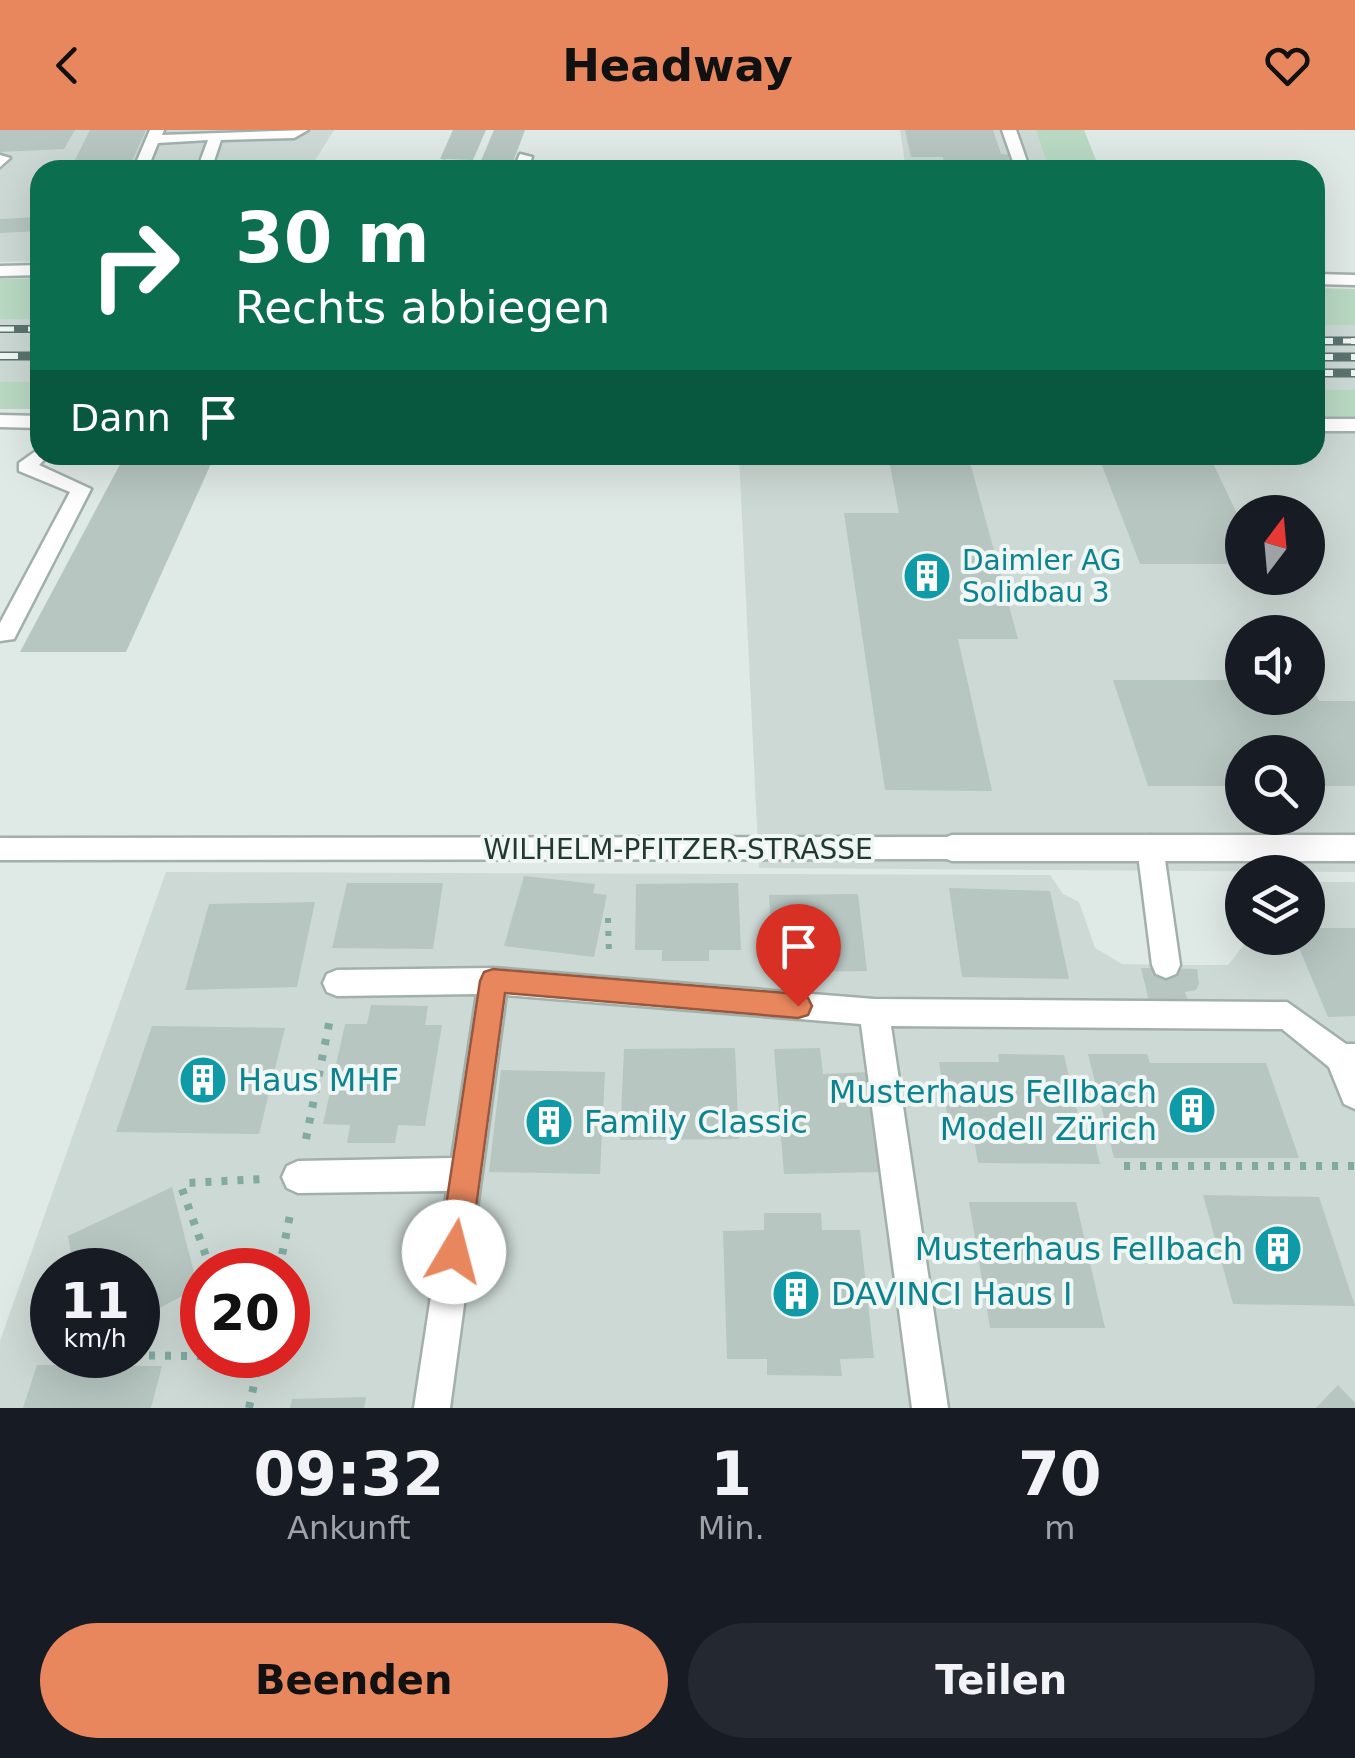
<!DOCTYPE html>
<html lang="de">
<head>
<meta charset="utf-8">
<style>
  :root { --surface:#171b24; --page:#242831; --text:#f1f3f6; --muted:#9ea1a6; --accent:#e8875e }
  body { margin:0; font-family:"DejaVu Sans",sans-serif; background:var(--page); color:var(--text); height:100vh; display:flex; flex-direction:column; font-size:38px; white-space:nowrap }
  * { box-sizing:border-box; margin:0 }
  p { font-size:32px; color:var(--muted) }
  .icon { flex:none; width:55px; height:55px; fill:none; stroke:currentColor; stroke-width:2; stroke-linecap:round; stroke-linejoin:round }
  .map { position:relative; height:1278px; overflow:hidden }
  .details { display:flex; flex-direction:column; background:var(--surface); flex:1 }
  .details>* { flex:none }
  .hud { position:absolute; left:30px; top:30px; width:1295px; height:305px; border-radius:30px; box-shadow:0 10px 40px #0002; background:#0b6e4f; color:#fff; overflow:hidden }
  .needle { width:65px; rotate:16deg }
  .tools { position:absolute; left:1225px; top:365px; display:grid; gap:20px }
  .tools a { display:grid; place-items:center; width:100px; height:100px; border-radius:50%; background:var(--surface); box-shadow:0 10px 40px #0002; font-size:50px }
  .speed { position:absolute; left:30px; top:1118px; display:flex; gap:20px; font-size:50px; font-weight:700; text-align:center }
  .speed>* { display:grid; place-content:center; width:130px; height:130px; border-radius:50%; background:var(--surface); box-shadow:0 10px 40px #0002; line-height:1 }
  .speed small { font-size:25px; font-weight:400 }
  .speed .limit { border:15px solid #d22; background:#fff; color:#111 }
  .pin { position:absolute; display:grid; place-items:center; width:85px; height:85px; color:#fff; margin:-102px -42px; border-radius:50% 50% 50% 0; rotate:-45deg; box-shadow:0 0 10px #0007 }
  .pin .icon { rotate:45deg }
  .me { position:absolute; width:110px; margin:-55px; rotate:8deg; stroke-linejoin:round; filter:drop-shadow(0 0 8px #0008) }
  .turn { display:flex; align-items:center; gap:35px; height:210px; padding:0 40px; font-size:45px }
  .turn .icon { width:130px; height:130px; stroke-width:2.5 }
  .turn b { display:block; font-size:70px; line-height:85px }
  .then { display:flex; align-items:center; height:95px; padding:0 40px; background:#0003; gap:20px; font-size:38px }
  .eta { display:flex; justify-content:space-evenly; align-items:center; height:170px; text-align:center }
  .eta b { font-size:60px; font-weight:700; line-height:70px }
  .action { display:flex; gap:20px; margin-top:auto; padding:20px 40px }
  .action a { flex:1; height:115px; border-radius:60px; background:var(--accent); color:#111; font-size:40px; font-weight:700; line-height:115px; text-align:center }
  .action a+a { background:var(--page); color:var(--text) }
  header { display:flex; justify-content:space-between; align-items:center; height:130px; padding:0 40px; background:var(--accent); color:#111; font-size:45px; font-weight:700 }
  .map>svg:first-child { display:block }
  .built { fill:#cdd9d4; fill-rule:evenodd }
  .green { fill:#b9d9c3 }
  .building { fill:#b7c6c1 }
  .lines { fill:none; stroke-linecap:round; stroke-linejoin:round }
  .lane-casing { stroke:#a2b0ac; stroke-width:5 }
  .street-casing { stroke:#a2b0ac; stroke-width:5 }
  .path-far1 { stroke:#81aba0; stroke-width:6; stroke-dasharray:5 8; stroke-linecap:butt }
  .path { stroke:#81aba0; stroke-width:8; stroke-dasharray:6 10; stroke-linecap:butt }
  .lane { fill:#fff; fill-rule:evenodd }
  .street { fill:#fff; fill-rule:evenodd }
  .rail-far1-casing { stroke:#5b746e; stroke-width:8 }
  .rail-casing { stroke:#5b746e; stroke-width:9 }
  .rail-far1 { stroke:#eff6f3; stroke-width:5; stroke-dasharray:14; stroke-linecap:butt }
  .rail { stroke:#eff6f3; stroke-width:6; stroke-dasharray:18; stroke-linecap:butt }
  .route { fill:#e8875e; stroke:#97583d; stroke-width:2.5 }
  .labels { text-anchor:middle; stroke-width:8; stroke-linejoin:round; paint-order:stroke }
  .culture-label { font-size:28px; fill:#0d838f; stroke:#eff6f3; text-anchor:start }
  .street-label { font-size:28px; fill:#213833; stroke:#eff6f3 }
  .near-culture-label { font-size:32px; fill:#0d838f; stroke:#eff6f3; text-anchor:start }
</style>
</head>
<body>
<header><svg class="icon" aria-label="back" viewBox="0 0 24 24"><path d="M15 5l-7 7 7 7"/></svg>Headway<svg class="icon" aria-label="heart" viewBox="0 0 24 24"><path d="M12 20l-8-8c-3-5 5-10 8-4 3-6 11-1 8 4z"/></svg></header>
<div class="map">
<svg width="1355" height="1278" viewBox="0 0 1355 1278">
  <rect width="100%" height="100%" fill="#dfe9e5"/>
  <g class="built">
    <path d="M0 0H334L309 40H40V131L0 132Z"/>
    <path d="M900 0H1036L1049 40H906Z"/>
    <rect x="0" y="189" width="40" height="63"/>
    <path d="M1315 195H1355V260L1315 259Z"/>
    <path d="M1355 298V742L759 738 739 325H1315V299ZM1242 382H1308V448H1242ZM1242 502H1308V568H1242ZM1242 622H1308V688H1242Z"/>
    <path d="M166 742 1050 745 1063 764 1079 772 1095 818 1122 834 1166 835H1228L1249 808H1308V752H1355V1278H0V1211ZM52 1140H138V1225H52ZM202 1140H288V1225H202Z"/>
  </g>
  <g class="green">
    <path d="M1036 0H1084L1100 40H1049Z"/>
    <path d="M40 148V189H0V149Z"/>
    <path d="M1315 158 1355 159V195H1315Z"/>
    <rect x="0" y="252" width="40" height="27"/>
    <path d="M1315 259 1355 260V287H1315Z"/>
  </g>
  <g class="building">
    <path d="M0 0H75L64 19 0 22Z"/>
    <path d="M90 0H146L128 40H70Z"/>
    <path d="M453 0H486L473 30 440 29Z"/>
    <path d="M494 0H525L510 40H477Z"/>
    <path d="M905 0H993L1001 24 1015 25 1017 31H1012L1015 40H946L943 27H911Z"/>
    <path d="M40 87V101L0 103V89Z"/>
    <path d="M125 325H215L126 522H20Z"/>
    <path d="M888 325H968L1018 509H958L992 661 885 660 844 383H899Z"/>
    <path d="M1098 325H1209L1242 394V434H1140Z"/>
    <path d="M1308 547 1319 571H1355V656H1308V622H1242V656H1148L1113 550H1242V568H1308Z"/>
    <path d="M524 746 595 754 593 763 607 765 594 827 504 816Z"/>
    <path d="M347 753H443L433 819 332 818Z"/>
    <path d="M738 753 741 820H709V831H662V820H635L636 754Z"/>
    <path d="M949 758 1050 761 1069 849 962 847Z"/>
    <path d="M858 764 867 841 774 842 769 765Z"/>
    <path d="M315 772 297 857 185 860 209 774Z"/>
    <path d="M1308 798H1355V886L1328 887 1295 808H1308Z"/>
    <path d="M1141 838 1197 839 1199 854 1196 860 1185 862 1188 871H1149Z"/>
    <path d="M371 875 428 876 425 895H442L425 996 398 995 395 1013H347L350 995 323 994 345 894H367Z"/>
    <path d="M152 896 285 898 259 1004 116 1002Z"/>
    <path d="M735 918 739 1009 620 1010 624 919Z"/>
    <path d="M820 918 823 944 869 942 882 1042 784 1044 774 919Z"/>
    <path d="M998 924 1064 925 1081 998H1092L1100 1034 978 1033 974 1010H951L939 932H999Z"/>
    <path d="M1088 924H1147L1150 933H1266L1299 1028H1114Z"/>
    <path d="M501 940 605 942 600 1044 489 1042Z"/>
    <path d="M172 1057 198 1158 138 1189V1140H74L68 1106Z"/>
    <path d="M1203 1065 1319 1067 1355 1176 1233 1174Z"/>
    <path d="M969 1072H1076L1105 1198H990Z"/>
    <path d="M764 1083H821L822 1100H860L874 1228 840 1229 842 1246 767 1245V1229H727L723 1101 764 1100Z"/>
    <path d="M37 1235 162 1236 151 1278H23Z"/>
    <path d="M1338 1255 1355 1273V1278H1316Z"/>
    <path d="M366 1267 364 1278H290L292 1269Z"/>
  </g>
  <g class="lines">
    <g class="lane-casing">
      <g id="lane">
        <path d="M150 0H164L162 5 308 0 294 8 221 10 211 40H197L208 10 158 13 147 40H133Z"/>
        <path d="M1002 0H1016L1030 40H1016Z"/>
        <path d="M520 24 532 27 527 40H513Z"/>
        <path d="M0 25 10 28 0 37Z"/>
        <path d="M444 32 451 36 449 40H435Z"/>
        <path d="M40 135V145L0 146V136Z"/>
        <path d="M1315 144 1355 145V155L1315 154Z"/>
        <path d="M0 285 40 286V298L0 297Z"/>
        <rect x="1315" y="289" width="40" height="12"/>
        <path d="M40 318V325H49L39 335 91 359 14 509 0 511V493L70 362 19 341V333Z"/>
        <path d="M1150 705 1159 708 1163 716 1180 835 1176 844 1166 848 1156 844 1152 835 1137 716 1141 708Z"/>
        <path d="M952 707 961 710 965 718 961 726 952 729 0 730V708Z"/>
        <path d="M493 838 874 869 1287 872 1346 914H1355V979L1344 974 1329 937 1282 899 891 896 948 1278H912L861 894 506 865 450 1278H414L447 1061 298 1063 287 1058 282 1047 287 1036 298 1031 452 1028 477 864 337 866 327 862 323 853 327 844 337 840Z"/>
      </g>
    </g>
    <g class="street-casing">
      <path id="street" d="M952 705H1355V731H952L941 727 936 718 941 709Z"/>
    </g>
    <path class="path-far1" d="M608 788 609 825"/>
    <g class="path">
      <path d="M306 1009 331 884"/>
      <path d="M1124 1036H1355"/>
      <path d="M211 1140 182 1059 188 1053 262 1049"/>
      <path d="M279 1140 290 1085"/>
      <path d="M117 1225 260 1227"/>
      <path d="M249 1278 260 1226"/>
    </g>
    <use href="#lane" class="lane"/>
    <use href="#street" class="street"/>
    <g class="rail-far1-casing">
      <g id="rail-far1">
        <path d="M0 199H40"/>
        <path d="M1315 211H1355"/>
      </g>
    </g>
    <g class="rail-casing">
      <g id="rail">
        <path d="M1315 211H1355"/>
        <path d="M0 226H40"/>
        <path d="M1315 227H1355"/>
        <path d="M1315 243H1355"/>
      </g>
    </g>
    <use href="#rail-far1" class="rail-far1"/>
    <use href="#rail" class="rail"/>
  </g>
  <path class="route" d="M493 839 798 864 808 868 812 876 808 885 798 888 505 863 470 1122 465 1133 454 1137 444 1133 439 1122 480 851 484 842Z"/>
  <defs>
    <g id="building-disc" transform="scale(2.5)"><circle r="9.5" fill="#0f9aa8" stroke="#eff6f3"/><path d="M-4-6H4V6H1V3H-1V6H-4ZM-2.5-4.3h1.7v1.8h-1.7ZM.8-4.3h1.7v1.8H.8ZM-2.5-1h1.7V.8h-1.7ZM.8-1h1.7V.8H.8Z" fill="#fff"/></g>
  </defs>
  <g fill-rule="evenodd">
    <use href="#building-disc" x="927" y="446"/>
    <use href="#building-disc" x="203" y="950"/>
    <use href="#building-disc" x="1192" y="980"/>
    <use href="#building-disc" x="549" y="992"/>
    <use href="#building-disc" x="1278" y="1119"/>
    <use href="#building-disc" x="796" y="1164"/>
  </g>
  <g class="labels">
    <g class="culture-label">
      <text x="962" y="440">Daimler AG<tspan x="962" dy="32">Solidbau 3</tspan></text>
    </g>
    <g class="street-label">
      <text x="678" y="729">WILHELM-PFITZER-STRASSE</text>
    </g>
    <g class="near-culture-label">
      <text x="238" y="961">Haus MHF</text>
      <text x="1157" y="973" text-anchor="end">Musterhaus Fellbach<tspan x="1157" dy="37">Modell Zürich</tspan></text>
      <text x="584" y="1003">Family Classic</text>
      <text x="1243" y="1130" text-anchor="end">Musterhaus Fellbach</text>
      <text x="831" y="1175">DAVINCI Haus I</text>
    </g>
  </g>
</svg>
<div class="tools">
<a><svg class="needle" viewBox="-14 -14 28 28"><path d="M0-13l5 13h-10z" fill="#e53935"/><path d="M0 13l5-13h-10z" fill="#9ea1a6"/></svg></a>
<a><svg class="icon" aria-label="sound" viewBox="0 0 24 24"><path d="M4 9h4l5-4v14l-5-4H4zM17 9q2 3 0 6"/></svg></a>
<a><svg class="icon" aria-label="search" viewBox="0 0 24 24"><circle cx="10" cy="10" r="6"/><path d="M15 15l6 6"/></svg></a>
<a><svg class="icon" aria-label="layers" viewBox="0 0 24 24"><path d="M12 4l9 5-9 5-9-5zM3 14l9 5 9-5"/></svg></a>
</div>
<div class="speed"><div>11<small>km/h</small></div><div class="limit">20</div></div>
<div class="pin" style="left:798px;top:876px;background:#d93025"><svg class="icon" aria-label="arrive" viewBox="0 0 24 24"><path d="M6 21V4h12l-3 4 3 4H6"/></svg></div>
<svg class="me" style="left:454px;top:1122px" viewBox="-20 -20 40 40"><circle r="19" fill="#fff"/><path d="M0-13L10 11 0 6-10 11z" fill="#e8875e"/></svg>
<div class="hud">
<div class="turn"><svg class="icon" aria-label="right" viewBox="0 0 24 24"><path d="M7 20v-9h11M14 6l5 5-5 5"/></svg><div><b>30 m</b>Rechts abbiegen</div></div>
<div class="then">Dann<svg class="icon" aria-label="arrive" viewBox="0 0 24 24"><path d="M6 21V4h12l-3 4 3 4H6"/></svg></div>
</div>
</div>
<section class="details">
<div class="eta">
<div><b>09:32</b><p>Ankunft</p></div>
<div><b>1</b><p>Min.</p></div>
<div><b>70</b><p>m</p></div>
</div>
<div class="action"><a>Beenden</a><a>Teilen</a></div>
</section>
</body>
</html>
